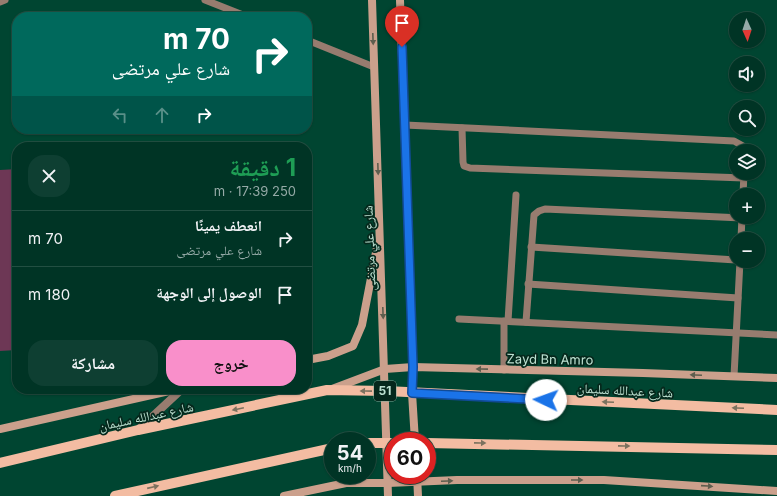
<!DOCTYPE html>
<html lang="ar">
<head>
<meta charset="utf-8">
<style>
  :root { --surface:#003425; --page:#0e3f32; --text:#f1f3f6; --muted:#95aaa7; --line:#224f42; --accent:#f98fca }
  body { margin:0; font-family:Inter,"Noto Naskh Arabic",sans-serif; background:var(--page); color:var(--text); direction:rtl; height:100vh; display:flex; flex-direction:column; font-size:15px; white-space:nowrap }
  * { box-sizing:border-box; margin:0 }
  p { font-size:13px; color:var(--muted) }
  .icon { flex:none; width:22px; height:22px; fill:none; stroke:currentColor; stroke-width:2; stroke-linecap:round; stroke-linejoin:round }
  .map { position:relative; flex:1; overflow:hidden; direction:ltr }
  .details { position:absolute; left:12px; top:142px; width:300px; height:252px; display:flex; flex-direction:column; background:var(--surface); border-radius:16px; box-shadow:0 1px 3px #0004,0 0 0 1px var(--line); direction:rtl }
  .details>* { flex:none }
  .hud { position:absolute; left:12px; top:12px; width:300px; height:122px; border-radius:16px; box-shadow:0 1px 3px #0004,0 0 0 1px var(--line); direction:rtl; background:#00695c; color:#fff; overflow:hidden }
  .needle { width:26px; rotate:177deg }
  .buttons { position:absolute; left:729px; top:12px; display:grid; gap:8px }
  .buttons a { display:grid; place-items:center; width:36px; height:36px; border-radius:50%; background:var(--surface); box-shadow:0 1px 3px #0004,0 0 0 1px var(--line); font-size:20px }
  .speed { position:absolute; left:324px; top:432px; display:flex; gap:8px; font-size:20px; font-weight:700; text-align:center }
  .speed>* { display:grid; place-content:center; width:52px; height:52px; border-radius:50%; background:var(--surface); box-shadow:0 1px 3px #0004,0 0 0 1px var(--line); line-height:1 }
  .speed small { font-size:10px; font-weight:400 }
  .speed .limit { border:6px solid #d22; background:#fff; color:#111 }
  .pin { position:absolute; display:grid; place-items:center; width:34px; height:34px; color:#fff; margin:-41px -17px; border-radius:50% 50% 50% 0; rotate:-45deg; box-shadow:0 0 4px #0007 }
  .pin .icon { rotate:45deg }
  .me { position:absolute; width:44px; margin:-22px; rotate:273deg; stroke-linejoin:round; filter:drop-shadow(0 0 3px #0008) }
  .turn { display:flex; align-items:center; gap:14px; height:84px; padding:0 16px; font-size:18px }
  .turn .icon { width:52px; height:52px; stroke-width:2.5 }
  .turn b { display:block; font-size:28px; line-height:34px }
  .lanes { display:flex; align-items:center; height:38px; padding:0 16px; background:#0003; justify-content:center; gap:20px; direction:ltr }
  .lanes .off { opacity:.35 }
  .round { display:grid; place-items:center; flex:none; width:42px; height:42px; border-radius:16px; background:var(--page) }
  .overview { display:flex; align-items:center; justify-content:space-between; height:68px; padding:0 16px }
  h1 { font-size:24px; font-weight:700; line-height:30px; color:#1e9e55 }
  .cta { display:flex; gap:8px; margin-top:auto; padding:8px 16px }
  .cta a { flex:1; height:46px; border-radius:16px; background:var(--accent); color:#111; font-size:16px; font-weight:700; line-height:46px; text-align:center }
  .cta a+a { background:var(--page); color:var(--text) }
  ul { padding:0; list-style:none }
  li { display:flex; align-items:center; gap:12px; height:56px; padding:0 16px; border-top:1px solid var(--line) }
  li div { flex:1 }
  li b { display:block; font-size:15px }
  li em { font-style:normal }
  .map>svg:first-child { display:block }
  .building { fill:#6d3755 }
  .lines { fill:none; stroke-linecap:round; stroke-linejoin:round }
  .service { stroke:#977c6f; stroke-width:7 }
  .minor { stroke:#977c6f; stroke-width:8 }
  .secondary { stroke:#cba08c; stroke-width:8 }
  .primary { stroke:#f3bca2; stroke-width:10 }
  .oneway { fill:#5e5e4e }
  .oneway2 { fill:#7c725f }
  .route-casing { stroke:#114b97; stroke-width:10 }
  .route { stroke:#1a73e8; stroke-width:7 }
  .labels { text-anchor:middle; stroke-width:3.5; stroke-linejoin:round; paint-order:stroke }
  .shield { fill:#05281c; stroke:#85aa9b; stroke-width:1 }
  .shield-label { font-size:12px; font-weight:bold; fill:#bce1d1 }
  .street-label { font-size:13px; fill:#bce1d1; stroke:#05281c }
</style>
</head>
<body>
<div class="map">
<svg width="777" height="496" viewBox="0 0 777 496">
  <rect width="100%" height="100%" fill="#004531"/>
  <path class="building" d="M17 169V350L0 351V170Z"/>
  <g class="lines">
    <g class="service">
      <path d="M205 0 248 17"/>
      <path d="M0 2 5 0"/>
      <path d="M307 40 374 67"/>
      <path d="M405 125 734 141 743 146 744 151"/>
      <path d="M462 128 463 162 464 166 470 168 744 178"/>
      <path d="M743 195 744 173"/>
      <path d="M741 239 742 217"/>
      <path d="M531 247 736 260"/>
      <path d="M528 284 738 298"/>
      <path d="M459 319 777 335"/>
      <path d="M508 321 516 195"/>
      <path d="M526 322 534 215 539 211 545 209 742 218"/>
      <path d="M504 370V321"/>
      <path d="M734 376 740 261"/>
    </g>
    <path class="minor" d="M138 430 182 389"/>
    <g class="secondary">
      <path d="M372 0 388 496"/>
      <path d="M400 0 413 367 412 393 415 441"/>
      <path d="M307 360 328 356 353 346 362 325 377 247"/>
      <path d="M332 389 385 369 413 367 643 373 777 378"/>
      <path d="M0 429 178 389"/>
      <path d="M417 475 418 496"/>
      <path d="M284 496 346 483H388L457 480H604L777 491"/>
    </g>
    <g class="primary">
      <path d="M367 443H393"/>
      <path d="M427 443 777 450"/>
      <path d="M0 463 138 430 327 390 386 391 777 410"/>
      <path d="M115 496 333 448"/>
    </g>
  </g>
  <defs><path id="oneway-solid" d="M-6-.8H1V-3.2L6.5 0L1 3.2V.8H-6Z"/></defs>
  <g class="oneway">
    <use href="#oneway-solid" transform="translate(373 39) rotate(88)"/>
    <use href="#oneway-solid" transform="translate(378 169) rotate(88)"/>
    <use href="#oneway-solid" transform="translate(383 313) rotate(88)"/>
    <use href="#oneway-solid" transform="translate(482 369) rotate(-179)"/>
    <use href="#oneway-solid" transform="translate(696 375) rotate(-178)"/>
    <use href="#oneway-solid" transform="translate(577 480)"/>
    <use href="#oneway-solid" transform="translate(447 481) rotate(-2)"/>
    <use href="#oneway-solid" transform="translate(707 486) rotate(4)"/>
  </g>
  <g class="oneway2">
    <use href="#oneway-solid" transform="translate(366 391) rotate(-179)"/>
    <use href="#oneway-solid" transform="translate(608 402) rotate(-177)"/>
    <use href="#oneway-solid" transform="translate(738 408) rotate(-177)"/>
    <use href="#oneway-solid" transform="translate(238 409) rotate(168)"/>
    <use href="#oneway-solid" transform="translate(480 443) rotate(1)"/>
    <use href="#oneway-solid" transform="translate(624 446) rotate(1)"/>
    <use href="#oneway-solid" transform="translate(153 487) rotate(-13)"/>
  </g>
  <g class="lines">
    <g class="route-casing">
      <path id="route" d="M402 47 413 367 412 393 546 400"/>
    </g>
    <use href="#route" class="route"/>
  </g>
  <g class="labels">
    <rect class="shield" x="374" y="381" width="22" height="20" rx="3"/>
    <g class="shield-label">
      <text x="385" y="395">51</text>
    </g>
    <g class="street-label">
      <text transform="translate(369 248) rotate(-92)" y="5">شارع علي مرتضى</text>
      <text transform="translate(550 359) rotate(1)" y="5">Zayd Bn Amro</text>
      <text transform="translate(625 390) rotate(3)" y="5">شارع عبدالله سليمان</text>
      <text transform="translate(146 416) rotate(-12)" y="5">شارع عبدالله سليمان</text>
    </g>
  </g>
</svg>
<div class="buttons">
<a><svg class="needle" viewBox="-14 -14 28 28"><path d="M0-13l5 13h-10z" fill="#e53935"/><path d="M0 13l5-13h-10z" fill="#95aaa7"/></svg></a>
<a><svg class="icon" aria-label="sound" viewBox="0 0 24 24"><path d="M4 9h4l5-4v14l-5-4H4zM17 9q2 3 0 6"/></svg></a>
<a><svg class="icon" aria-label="search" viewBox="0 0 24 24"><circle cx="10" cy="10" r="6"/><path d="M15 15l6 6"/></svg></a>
<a><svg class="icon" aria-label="layers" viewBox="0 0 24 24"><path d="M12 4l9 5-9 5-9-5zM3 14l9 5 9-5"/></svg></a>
<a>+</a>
<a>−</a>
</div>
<div class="speed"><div>54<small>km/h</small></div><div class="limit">60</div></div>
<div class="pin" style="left:402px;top:47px;background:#d93025"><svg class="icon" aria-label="arrive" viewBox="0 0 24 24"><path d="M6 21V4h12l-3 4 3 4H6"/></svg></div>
<svg class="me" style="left:546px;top:400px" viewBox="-20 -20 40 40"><circle r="19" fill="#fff"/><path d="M0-13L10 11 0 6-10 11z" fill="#1a73e8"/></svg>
<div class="hud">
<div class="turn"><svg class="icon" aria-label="right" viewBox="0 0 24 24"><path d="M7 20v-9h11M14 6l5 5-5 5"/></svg><div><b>70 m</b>شارع علي مرتضى</div></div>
<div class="lanes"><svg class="icon off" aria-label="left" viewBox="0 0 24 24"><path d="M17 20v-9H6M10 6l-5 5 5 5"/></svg><svg class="icon off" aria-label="ahead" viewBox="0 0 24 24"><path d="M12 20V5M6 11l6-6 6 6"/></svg><svg class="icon" aria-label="right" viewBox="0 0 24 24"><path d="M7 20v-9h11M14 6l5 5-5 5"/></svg></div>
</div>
<section class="details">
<div class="overview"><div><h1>1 دقيقة</h1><p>250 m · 17:39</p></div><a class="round"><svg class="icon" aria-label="close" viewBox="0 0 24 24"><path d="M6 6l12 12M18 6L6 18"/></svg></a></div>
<ul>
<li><svg class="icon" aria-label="right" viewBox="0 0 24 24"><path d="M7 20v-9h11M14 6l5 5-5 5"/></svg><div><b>انعطف يمينًا</b><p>شارع علي مرتضى</p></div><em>70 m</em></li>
<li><svg class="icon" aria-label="arrive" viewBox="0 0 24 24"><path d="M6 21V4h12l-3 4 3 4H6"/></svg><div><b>الوصول إلى الوجهة</b></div><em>180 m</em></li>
</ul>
<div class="cta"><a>خروج</a><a>مشاركة</a></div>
</section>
</div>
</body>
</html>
